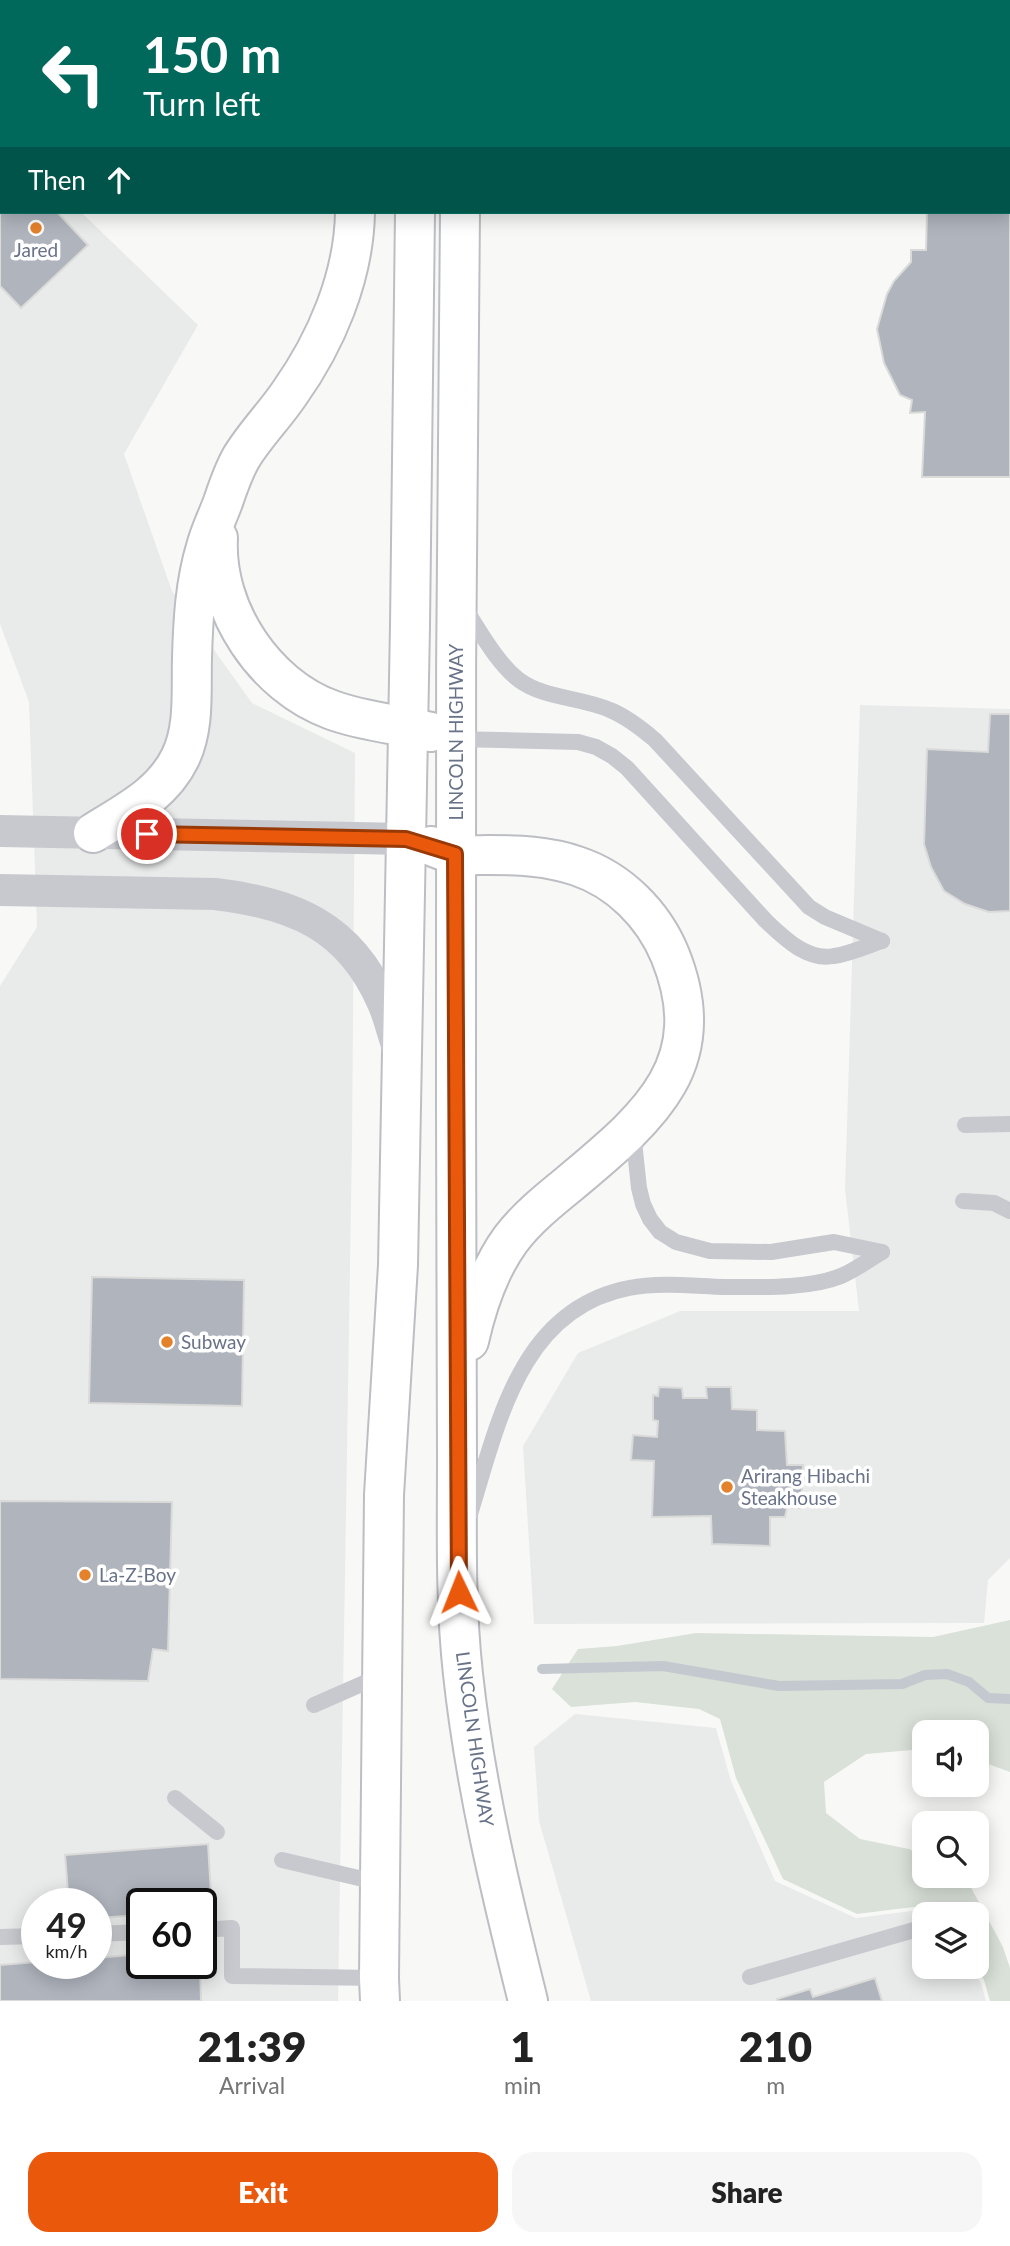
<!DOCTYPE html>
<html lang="en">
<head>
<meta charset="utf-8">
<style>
  :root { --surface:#fff; --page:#f6f6f6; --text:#222; --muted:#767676; --accent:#ea580c }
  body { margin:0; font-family:Lato,sans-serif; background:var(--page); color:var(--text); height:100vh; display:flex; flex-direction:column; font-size:26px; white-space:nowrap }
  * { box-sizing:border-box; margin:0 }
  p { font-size:23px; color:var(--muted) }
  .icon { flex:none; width:38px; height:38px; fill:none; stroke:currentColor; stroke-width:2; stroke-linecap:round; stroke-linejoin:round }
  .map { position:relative; height:2001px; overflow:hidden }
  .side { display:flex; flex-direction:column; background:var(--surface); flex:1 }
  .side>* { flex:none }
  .top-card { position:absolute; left:0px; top:0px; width:1012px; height:214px; box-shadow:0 4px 18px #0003; background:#00695c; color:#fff; overflow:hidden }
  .fabs { position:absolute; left:912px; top:1720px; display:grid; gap:14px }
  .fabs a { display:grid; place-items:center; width:77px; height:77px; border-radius:14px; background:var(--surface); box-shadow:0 4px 18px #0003; font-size:35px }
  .speed { position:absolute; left:21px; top:1888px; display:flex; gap:14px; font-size:35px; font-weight:700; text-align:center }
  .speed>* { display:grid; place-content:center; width:91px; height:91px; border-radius:50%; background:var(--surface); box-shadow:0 4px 18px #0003; line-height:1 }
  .speed small { font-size:18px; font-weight:400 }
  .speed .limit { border:4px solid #111; border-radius:10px; background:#fff; color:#111 }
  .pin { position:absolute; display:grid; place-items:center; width:60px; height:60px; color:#fff; margin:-30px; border:4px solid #fff; border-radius:50%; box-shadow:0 2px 7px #0007 }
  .me { position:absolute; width:77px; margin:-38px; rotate:358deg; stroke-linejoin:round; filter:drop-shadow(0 0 5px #0008) }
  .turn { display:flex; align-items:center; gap:24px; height:147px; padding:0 28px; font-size:32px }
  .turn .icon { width:91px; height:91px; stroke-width:2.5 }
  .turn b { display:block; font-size:49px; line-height:60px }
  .then { display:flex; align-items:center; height:66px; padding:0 28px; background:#0003; gap:14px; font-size:26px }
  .eta { display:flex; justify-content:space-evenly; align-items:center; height:119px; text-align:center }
  .eta b { font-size:42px; font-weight:800; line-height:49px }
  .cta { display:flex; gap:14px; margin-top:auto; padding:14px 28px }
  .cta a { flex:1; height:80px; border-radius:21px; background:var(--accent); color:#fff; font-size:28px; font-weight:800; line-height:80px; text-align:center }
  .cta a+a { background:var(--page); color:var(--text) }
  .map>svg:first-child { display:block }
  .built { fill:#e9eaea; fill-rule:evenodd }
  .green { fill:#d9e1d8 }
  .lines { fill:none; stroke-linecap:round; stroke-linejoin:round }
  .stream { stroke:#c4c9d0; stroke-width:10 }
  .building { fill:#afb4bd; stroke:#dadbd9; stroke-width:2 }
  .primary-casing { stroke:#bcbec3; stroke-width:42 }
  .lane { stroke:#c7c9ce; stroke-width:16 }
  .street { stroke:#c7c9ce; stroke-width:32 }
  .primary { stroke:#fff; stroke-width:38 }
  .route-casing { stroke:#983908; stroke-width:18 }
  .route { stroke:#ea580c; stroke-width:12 }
  .poi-dot { fill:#e4822c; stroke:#fff; stroke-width:2.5 }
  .labels { text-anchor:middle; stroke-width:7; stroke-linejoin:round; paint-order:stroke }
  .poi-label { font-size:19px; fill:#687288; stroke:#fff; text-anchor:start }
  .street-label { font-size:19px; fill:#687288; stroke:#fff }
</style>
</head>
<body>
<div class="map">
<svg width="1010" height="2001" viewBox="0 0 1010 2001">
  <rect width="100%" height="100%" fill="#f8f9f7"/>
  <g class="built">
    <path d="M71 0H305L304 2H73Z"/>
    <path d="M0 134 2 135V212H81L198 325 124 454 172 591 252 703 355 753 352 1146 338 2001H0V986L37 927 29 702 0 624ZM37 1904H96V1964H37ZM142 1904H201V1964H142Z"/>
    <path d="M860 705 1010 709V1558L988 1580 984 1623 534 1624 523 1446 578 1353 680 1311H859L845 1189Z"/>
    <path d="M575 1714 716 1728 731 1781 775 1881 856 1918 912 1911 939 1913 940 1914H924V1967H971L981 1983 986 2001H591L539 1821 534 1747Z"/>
  </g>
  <path class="green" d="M1010 1620V1772L977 1760 976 1732H924V1749L866 1754 824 1782 826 1813 860 1839 909 1849 924 1857V1876H957L968 1882 1003 1947 1010 1968V2001H990L984 1980 976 1967V1914H944L940 1909 913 1907 857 1914 783 1879 736 1778 720 1719 699 1709 635 1702 571 1707 552 1689 578 1649 617 1646 696 1633 933 1637Z"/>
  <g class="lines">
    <path class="stream" d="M542 1669 663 1666 779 1686 902 1684 925 1675 947 1674 969 1682 988 1698 1010 1699"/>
  </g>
  <g class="building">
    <path d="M920 0H1010V76V2H920Z"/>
    <path d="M0 152 2 153V212H57L88 245 21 308 0 286Z"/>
    <path d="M1010 191V477H922L925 412 910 413 912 400 900 395 884 363 877 329 887 294 894 281 911 262V250H926L927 212H1010Z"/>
    <path d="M990 714H1010V911L989 912 965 904 944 891 931 867 924 844 927 749 988 752Z"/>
    <path d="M92 1277 244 1280 242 1406 89 1403Z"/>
    <path d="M659 1387 682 1388 683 1398H707L706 1387H731L732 1409 757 1410V1430L785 1431 787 1465H803L801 1508H787L785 1517H770V1546L712 1544 711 1516 652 1517 654 1461 631 1460 633 1435 657 1437 658 1421 653 1420V1395L658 1396Z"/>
    <path d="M0 1501 172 1502 168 1651 153 1649 148 1681 0 1679Z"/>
    <path d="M208 1844 212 1910 201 1911V1904H142V1915L96 1918V1904H69L65 1855Z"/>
    <path d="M142 1954V1964H200L201 2001H0V1965L37 1962V1964H96V1958Z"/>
    <path d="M875 1978 882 2001H778L777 1999 810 1989 813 1997Z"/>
  </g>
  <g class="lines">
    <g class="primary-casing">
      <g id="primary">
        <path d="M357 2V0"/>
        <path d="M417 2V0"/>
        <path d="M463 2V0"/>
        <path d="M460 212C456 510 455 807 456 1105 456 1223 456 1340 457 1457 457 1529 455 1602 463 1674 475 1785 501 1893 528 2001"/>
        <path d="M218 538C214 610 265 686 332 710 365 722 398 724 431 732"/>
        <path d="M93 833C126 812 162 795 180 758 195 728 191 690 192 658 193 621 195 583 206 547 210 532 217 518 223 502 228 487 233 472 241 458 254 436 274 416 289 394 326 342 354 277 355 212"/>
        <path d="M431 846C439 849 447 853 456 854 466 856 477 855 488 855 518 855 548 856 577 866 619 880 653 914 670 955 715 1066 646 1119 569 1184 548 1201 527 1218 511 1239 489 1269 477 1305 469 1341"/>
        <path d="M380 2001 379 1978 384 1495 398 1265 410 626 415 212"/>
      </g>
    </g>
    <g class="lane">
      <path d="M55 2V0"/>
      <path d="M464 607C480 631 496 662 519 680 545 699 581 697 610 710 627 717 641 728 655 740L809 907 825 917 882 941"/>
      <path d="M456 739 578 742 596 747 612 756 627 768 766 921C784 938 807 961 834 956 850 954 867 946 882 941"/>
      <path d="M965 1125 1010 1124"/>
      <path d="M633 1132 639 1188 643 1204 650 1219 660 1232 676 1242 710 1251 771 1252 834 1242 882 1252"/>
      <path d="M963 1201 994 1203 1010 1211"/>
      <path d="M470 1514C498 1424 520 1309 629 1288 660 1282 693 1286 724 1287 759 1287 809 1289 841 1276 855 1270 869 1260 882 1252"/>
      <path d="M314 1705 380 1676"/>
      <path d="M175 1798 217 1832"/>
      <path d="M282 1860 380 1883"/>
      <path d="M201 1930 232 1928V1976L379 1978"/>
      <path d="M96 1934 142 1932"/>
      <path d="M0 1937 37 1936"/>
      <path d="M750 1977 921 1928"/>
    </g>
    <g class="street">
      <path d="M23 0 24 2"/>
      <path d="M0 46 2 48"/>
      <path d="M0 831 406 839"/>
      <path d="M0 890 215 894C293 903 350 926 383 1003 389 1016 392 1031 397 1045"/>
    </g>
    <use href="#primary" class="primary"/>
  </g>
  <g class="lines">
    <g class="route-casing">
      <path id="route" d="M147 834 406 839 455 854 459 1592"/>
    </g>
    <use href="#route" class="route"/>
  </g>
  <g class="poi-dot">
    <circle cx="36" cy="228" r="7"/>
    <circle cx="167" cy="1342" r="7"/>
    <circle cx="727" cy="1487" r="7"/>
    <circle cx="85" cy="1575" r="7"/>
  </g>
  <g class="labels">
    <g class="poi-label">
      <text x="36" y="257" text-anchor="middle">Jared</text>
      <text x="181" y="1349">Subway</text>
      <text x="741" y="1483">Arirang Hibachi<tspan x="741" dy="22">Steakhouse</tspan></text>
      <text x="99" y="1582">La-Z-Boy</text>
    </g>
    <g class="street-label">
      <text transform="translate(456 732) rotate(-90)" y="7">LINCOLN HIGHWAY</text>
      <text transform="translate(475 1739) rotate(82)" y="7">LINCOLN HIGHWAY</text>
    </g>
  </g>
</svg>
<div class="fabs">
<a><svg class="icon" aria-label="sound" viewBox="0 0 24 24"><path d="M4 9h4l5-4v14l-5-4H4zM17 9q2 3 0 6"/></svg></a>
<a><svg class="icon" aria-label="search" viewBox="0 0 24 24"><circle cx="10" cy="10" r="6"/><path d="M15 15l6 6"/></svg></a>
<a><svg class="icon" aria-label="layers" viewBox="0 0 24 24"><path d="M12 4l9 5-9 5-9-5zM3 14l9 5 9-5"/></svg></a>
</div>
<div class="speed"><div>49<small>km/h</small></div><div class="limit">60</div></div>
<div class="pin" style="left:147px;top:834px;background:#d93025"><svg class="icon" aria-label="arrive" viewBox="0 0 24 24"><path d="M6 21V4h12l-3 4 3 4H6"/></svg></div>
<svg class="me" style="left:459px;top:1592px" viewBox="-20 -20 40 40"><path d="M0-17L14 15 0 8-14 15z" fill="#ea580c" stroke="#fff" stroke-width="4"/></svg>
<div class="top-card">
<div class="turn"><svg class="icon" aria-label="left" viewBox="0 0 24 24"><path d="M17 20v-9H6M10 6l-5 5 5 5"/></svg><div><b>150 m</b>Turn left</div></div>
<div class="then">Then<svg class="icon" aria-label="ahead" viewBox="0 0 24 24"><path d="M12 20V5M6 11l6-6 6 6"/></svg></div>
</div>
</div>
<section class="side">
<div class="eta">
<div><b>21:39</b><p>Arrival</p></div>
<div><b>1</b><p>min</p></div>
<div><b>210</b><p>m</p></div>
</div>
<div class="cta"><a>Exit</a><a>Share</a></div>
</section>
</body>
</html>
